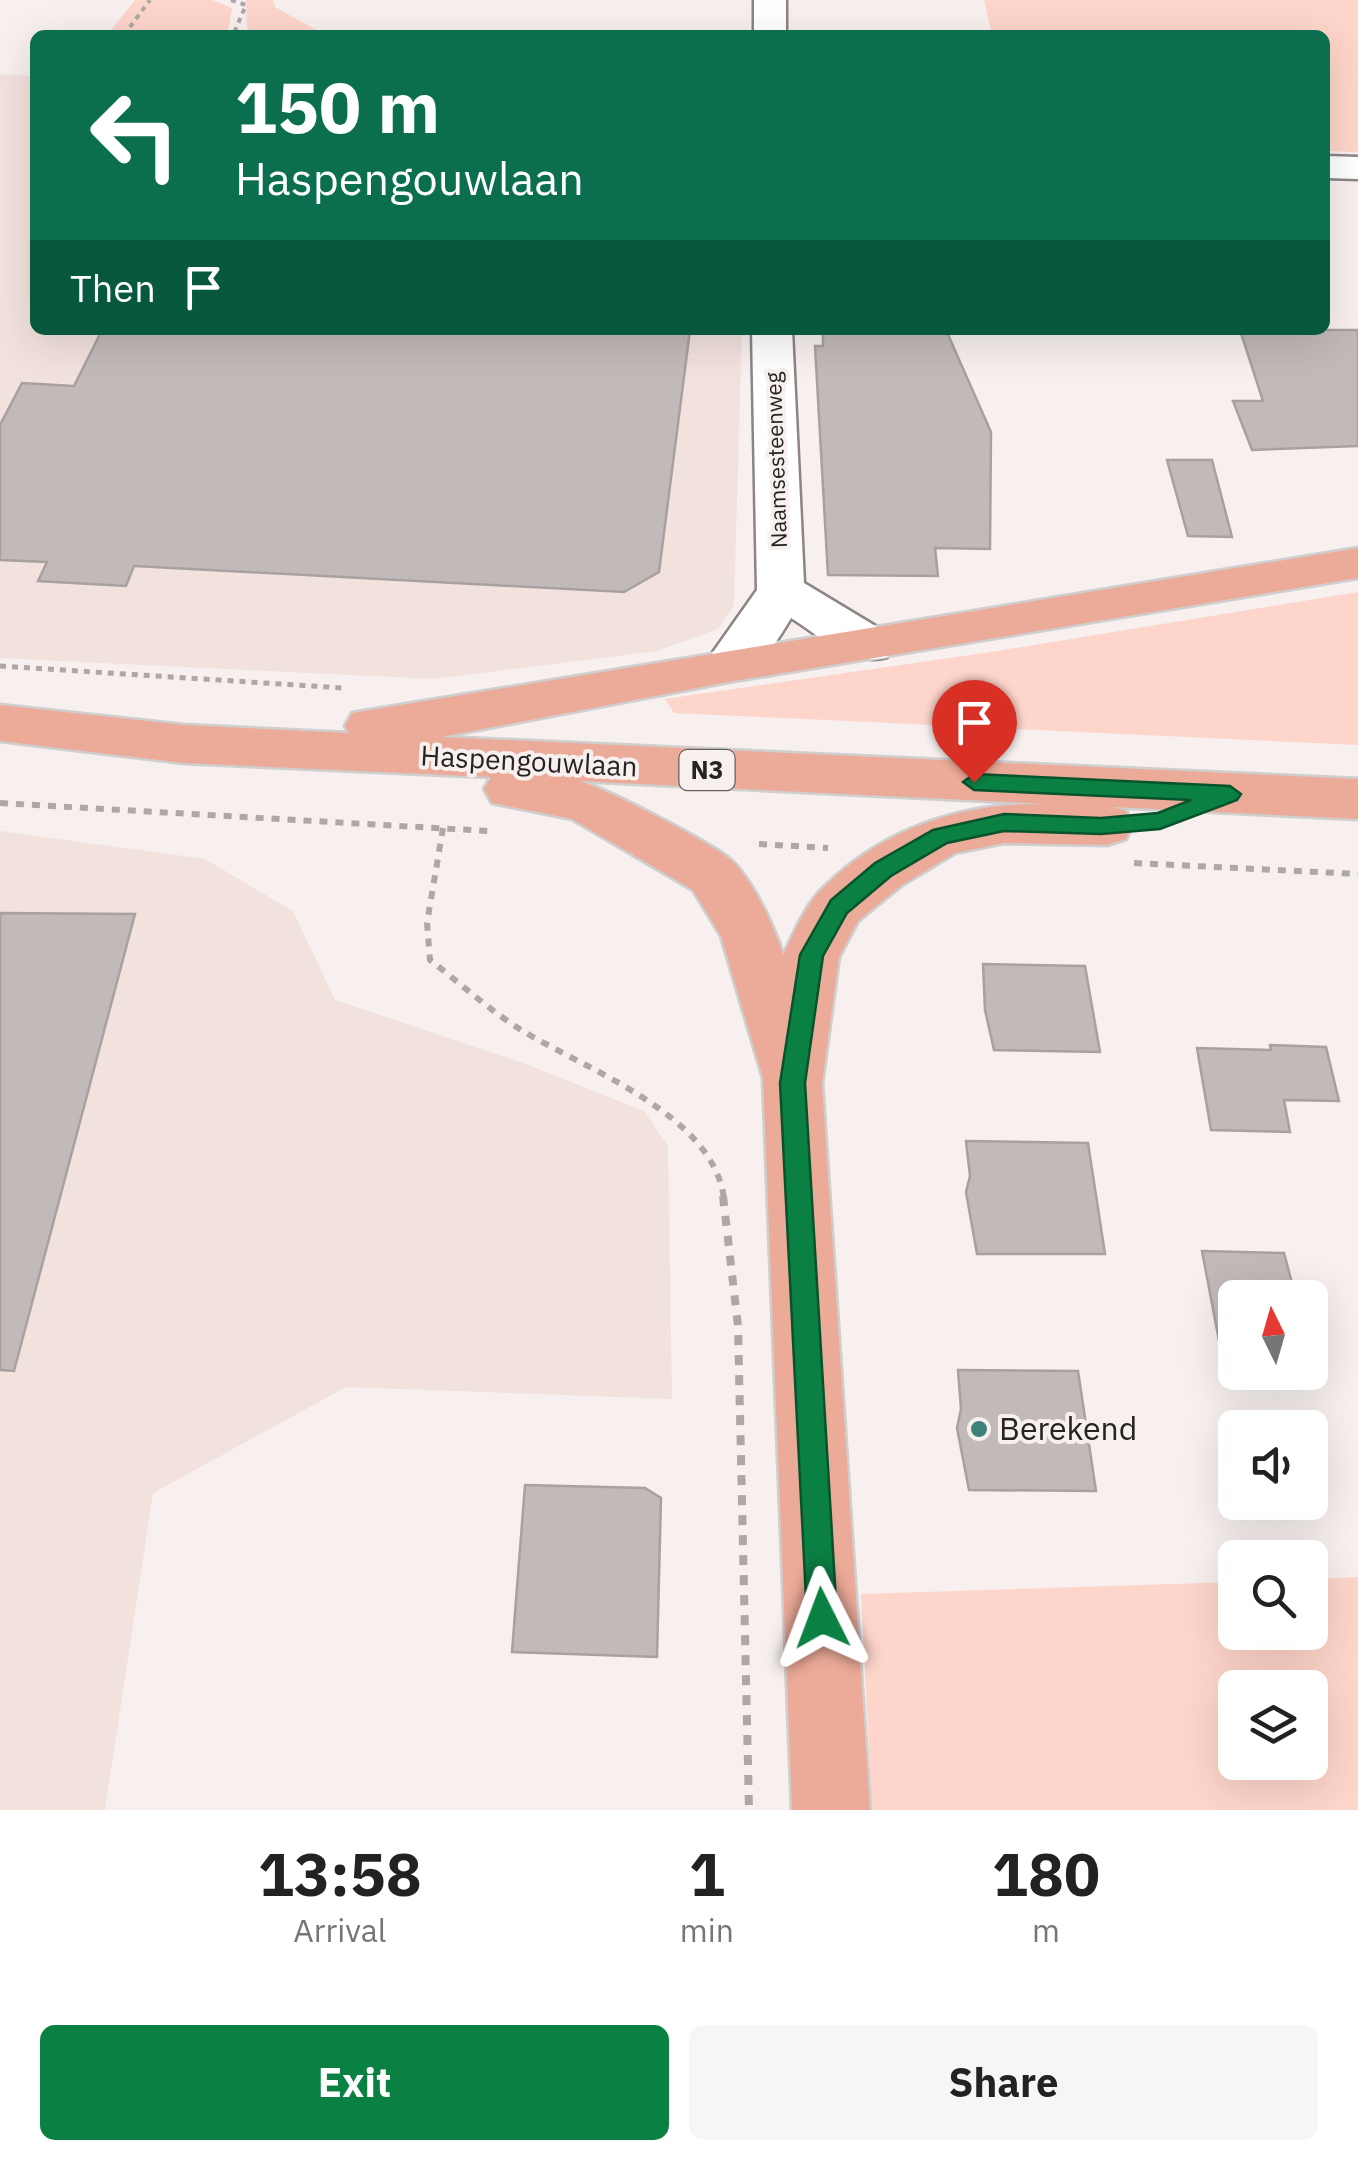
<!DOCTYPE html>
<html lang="en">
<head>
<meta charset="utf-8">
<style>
  :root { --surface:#fff; --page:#f6f6f6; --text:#222; --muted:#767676; --accent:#0b8043 }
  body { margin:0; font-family:"IBM Plex Sans",sans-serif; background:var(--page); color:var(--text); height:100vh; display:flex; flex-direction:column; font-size:38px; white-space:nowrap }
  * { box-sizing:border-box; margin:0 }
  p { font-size:32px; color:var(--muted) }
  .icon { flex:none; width:55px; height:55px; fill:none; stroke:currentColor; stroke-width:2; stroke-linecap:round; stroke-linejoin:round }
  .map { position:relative; height:1810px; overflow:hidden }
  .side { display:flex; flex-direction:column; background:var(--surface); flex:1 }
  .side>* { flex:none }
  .hud { position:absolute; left:30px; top:30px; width:1300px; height:305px; border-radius:15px; box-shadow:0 10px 40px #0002; background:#0b6e4f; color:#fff; overflow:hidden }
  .needle { width:65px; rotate:355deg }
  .fabs { position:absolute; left:1218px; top:1280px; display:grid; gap:20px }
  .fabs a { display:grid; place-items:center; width:110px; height:110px; border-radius:15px; background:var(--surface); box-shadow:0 10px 40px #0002; font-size:50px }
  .pin { position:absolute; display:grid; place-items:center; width:85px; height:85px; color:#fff; margin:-102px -42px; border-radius:50% 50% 50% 0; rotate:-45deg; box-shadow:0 0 10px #0007 }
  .pin .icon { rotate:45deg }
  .me { position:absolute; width:110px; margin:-55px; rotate:357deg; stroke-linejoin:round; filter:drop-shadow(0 0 8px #0008) }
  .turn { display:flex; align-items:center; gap:35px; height:210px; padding:0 40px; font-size:45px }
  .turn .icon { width:130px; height:130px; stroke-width:2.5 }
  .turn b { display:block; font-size:70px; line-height:85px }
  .then { display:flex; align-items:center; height:95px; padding:0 40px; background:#0003; gap:20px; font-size:38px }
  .eta { display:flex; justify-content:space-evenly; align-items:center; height:170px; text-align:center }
  .eta b { font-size:60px; font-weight:800; line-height:70px }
  .primary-button { display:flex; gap:20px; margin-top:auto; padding:20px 40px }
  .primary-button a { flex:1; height:115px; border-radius:15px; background:var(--accent); color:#fff; font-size:40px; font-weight:800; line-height:115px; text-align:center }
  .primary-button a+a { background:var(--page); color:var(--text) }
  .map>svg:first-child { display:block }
  .built { fill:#f2e2de }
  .green { fill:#fed5ca; fill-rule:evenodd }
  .building { fill:#c1bab8; stroke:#a8a1a0; stroke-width:2.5 }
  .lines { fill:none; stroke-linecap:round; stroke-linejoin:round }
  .minor-casing { stroke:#8c8583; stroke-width:5 }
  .primary-casing { stroke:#cfcfcf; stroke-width:5 }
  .path-far3 { stroke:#ada7a6; stroke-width:4; stroke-dasharray:5 5; stroke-linecap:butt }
  .path-far2 { stroke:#ada7a6; stroke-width:5; stroke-dasharray:6 6; stroke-linecap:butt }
  .path-far1 { stroke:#ada7a6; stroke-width:6; stroke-dasharray:8 8; stroke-linecap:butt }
  .path { stroke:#ada7a6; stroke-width:8; stroke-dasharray:10 10; stroke-linecap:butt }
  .minor { fill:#fff; fill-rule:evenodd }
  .primary { fill:#ecaa98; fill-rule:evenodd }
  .route { fill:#0b8043; stroke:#07532c; stroke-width:2.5 }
  .poi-dot { fill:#3c827b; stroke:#f7f0ee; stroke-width:4 }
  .labels { text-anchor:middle; stroke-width:8; stroke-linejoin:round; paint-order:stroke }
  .far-street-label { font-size:22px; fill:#262423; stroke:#f7f0ee }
  .shield { fill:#f7f0ee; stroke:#656160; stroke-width:2.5 }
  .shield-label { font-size:25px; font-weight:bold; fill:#262423 }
  .street-label { font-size:28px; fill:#262423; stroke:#f7f0ee }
  .near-poi-label { font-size:32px; fill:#262423; stroke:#f7f0ee; text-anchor:start }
</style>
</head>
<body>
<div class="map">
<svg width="1358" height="1810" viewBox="0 0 1358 1810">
  <rect width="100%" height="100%" fill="#f7f0ee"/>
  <g class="built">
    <path d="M0 74 35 76V330H742L734 605 718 629 657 651 433 679 0 658Z"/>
    <path d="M0 831 205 859 293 911 335 1000 526 1064 644 1111 668 1146 672 1399 346 1387 153 1493 105 1810H0Z"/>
  </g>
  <g class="green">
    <path d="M135 0H212L232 8 227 35H107Z"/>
    <path d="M246 0H273L275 7 325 35H258L247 29Z"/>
    <path d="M984 0H1358V152L1325 151V35H992Z"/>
    <path d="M1358 592V745L674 713 665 699 991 652Z"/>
    <path d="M1358 1577V1810H872L861 1594 1235 1582V1632H1310V1579ZM1235 1688H1310V1762H1235Z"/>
  </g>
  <g class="building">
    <path d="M102 330H690L659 572 624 592 134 566 126 586 38 581 47 562 0 560V425L22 383 74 386Z"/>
    <path d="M823 330H946L991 432 990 549 935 548 938 576 828 575 815 346H823Z"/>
    <path d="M1240 330H1358V446L1252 450 1233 401H1263Z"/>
    <path d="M1167 460H1212L1232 537 1188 536Z"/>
    <path d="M0 913 135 914 14 1371 0 1370Z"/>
    <path d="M983 964 1085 966 1100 1052 994 1050 985 1010Z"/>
    <path d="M1270 1045 1326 1047 1339 1101 1284 1100 1290 1132 1211 1130 1197 1048 1271 1050Z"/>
    <path d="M966 1141 1088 1143 1105 1254H977L966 1192 970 1176Z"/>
    <path d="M1202 1251 1284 1253 1296 1298H1235V1346H1220Z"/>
    <path d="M958 1370 1078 1371 1096 1491 969 1490 957 1428 961 1409Z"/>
    <path d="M525 1485 645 1488 661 1498 657 1657 512 1652Z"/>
  </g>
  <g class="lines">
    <g class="minor-casing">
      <g id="minor">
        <rect x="754" y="0" width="32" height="35"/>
        <path d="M1325 156 1358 157V179L1325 178Z"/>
        <path d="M752 330H792L804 583 887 633 894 645 887 657C852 667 820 636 791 618 773 648 749 688 711 677L704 665 757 590Z"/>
      </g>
    </g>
    <g class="primary-casing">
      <path id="primary" d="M1358 548V578L728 682 441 737 1358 779V819L1113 807 1126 811 1133 825 1126 839 1107 845 1004 843 955 853 902 885 858 921 839 957 822 1083 870 1810H792L763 1078 721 936 693 890 572 819 492 803 484 789 491 777 184 763 0 741V705L184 725 349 733 345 726 352 713ZM579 781 1047 804C963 802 883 828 822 889 805 905 794 934 783 955 775 928 752 879 731 860 712 843 603 787 579 781Z"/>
    </g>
    <g class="path-far3">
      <path d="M231 0 246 5 234 33 238 35"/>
      <path d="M124 35 150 0"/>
    </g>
    <path class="path-far2" d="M0 666 343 688"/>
    <g class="path-far1">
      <path d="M0 803 488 831"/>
      <path d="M443 828 427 923 430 960C460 983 490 1011 523 1031 587 1070 714 1115 724 1199"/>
      <path d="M759 844 828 848"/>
      <path d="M1134 863 1358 874"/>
    </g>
    <path class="path" d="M723 1196 738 1326 749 1810"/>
    <use href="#minor" class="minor"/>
    <use href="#primary" class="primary"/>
  </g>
  <path class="route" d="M974 774 1230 786 1241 794 1237 800 1160 829 1101 834 1004 831 947 843 891 876 847 913 823 956 805 1083 837 1618 833 1628 822 1633 812 1628 807 1618 780 1083 800 955 831 900 875 863 933 830 1004 814 1101 818 1158 813 1191 800 974 790 963 782Z"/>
  <circle class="poi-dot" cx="979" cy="1429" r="10"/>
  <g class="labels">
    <g class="far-street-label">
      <text transform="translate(776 460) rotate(-92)" y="8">Naamsesteenweg</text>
    </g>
    <rect class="shield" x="679.5" y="750" width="55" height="40" rx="8"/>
    <g class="shield-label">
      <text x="707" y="779">N3</text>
    </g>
    <g class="street-label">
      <text transform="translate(529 761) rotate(3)" y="10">Haspengouwlaan</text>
    </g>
    <g class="near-poi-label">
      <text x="999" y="1440">Berekend</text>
    </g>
  </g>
</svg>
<div class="fabs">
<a><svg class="needle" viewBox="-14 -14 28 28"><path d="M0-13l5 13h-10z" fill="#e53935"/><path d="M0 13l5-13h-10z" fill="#767676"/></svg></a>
<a><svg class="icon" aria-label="sound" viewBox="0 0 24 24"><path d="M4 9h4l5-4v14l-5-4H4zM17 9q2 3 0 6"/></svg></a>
<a><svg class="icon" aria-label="search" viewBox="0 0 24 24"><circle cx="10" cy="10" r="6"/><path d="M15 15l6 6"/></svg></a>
<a><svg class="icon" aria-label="layers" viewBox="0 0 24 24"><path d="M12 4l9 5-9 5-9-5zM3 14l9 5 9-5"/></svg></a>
</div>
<div class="pin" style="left:974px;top:782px;background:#d93025"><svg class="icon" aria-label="arrive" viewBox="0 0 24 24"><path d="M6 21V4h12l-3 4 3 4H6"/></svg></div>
<svg class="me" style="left:822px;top:1618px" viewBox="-20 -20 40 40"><path d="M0-17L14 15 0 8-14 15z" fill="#0b8043" stroke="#fff" stroke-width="4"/></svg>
<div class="hud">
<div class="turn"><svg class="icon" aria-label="left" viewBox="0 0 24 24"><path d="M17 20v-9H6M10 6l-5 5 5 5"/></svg><div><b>150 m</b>Haspengouwlaan</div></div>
<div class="then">Then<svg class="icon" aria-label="arrive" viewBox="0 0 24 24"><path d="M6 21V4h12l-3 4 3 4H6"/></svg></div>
</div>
</div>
<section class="side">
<div class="eta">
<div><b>13:58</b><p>Arrival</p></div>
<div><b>1</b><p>min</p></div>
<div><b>180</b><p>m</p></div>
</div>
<div class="primary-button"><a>Exit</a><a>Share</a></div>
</section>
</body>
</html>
